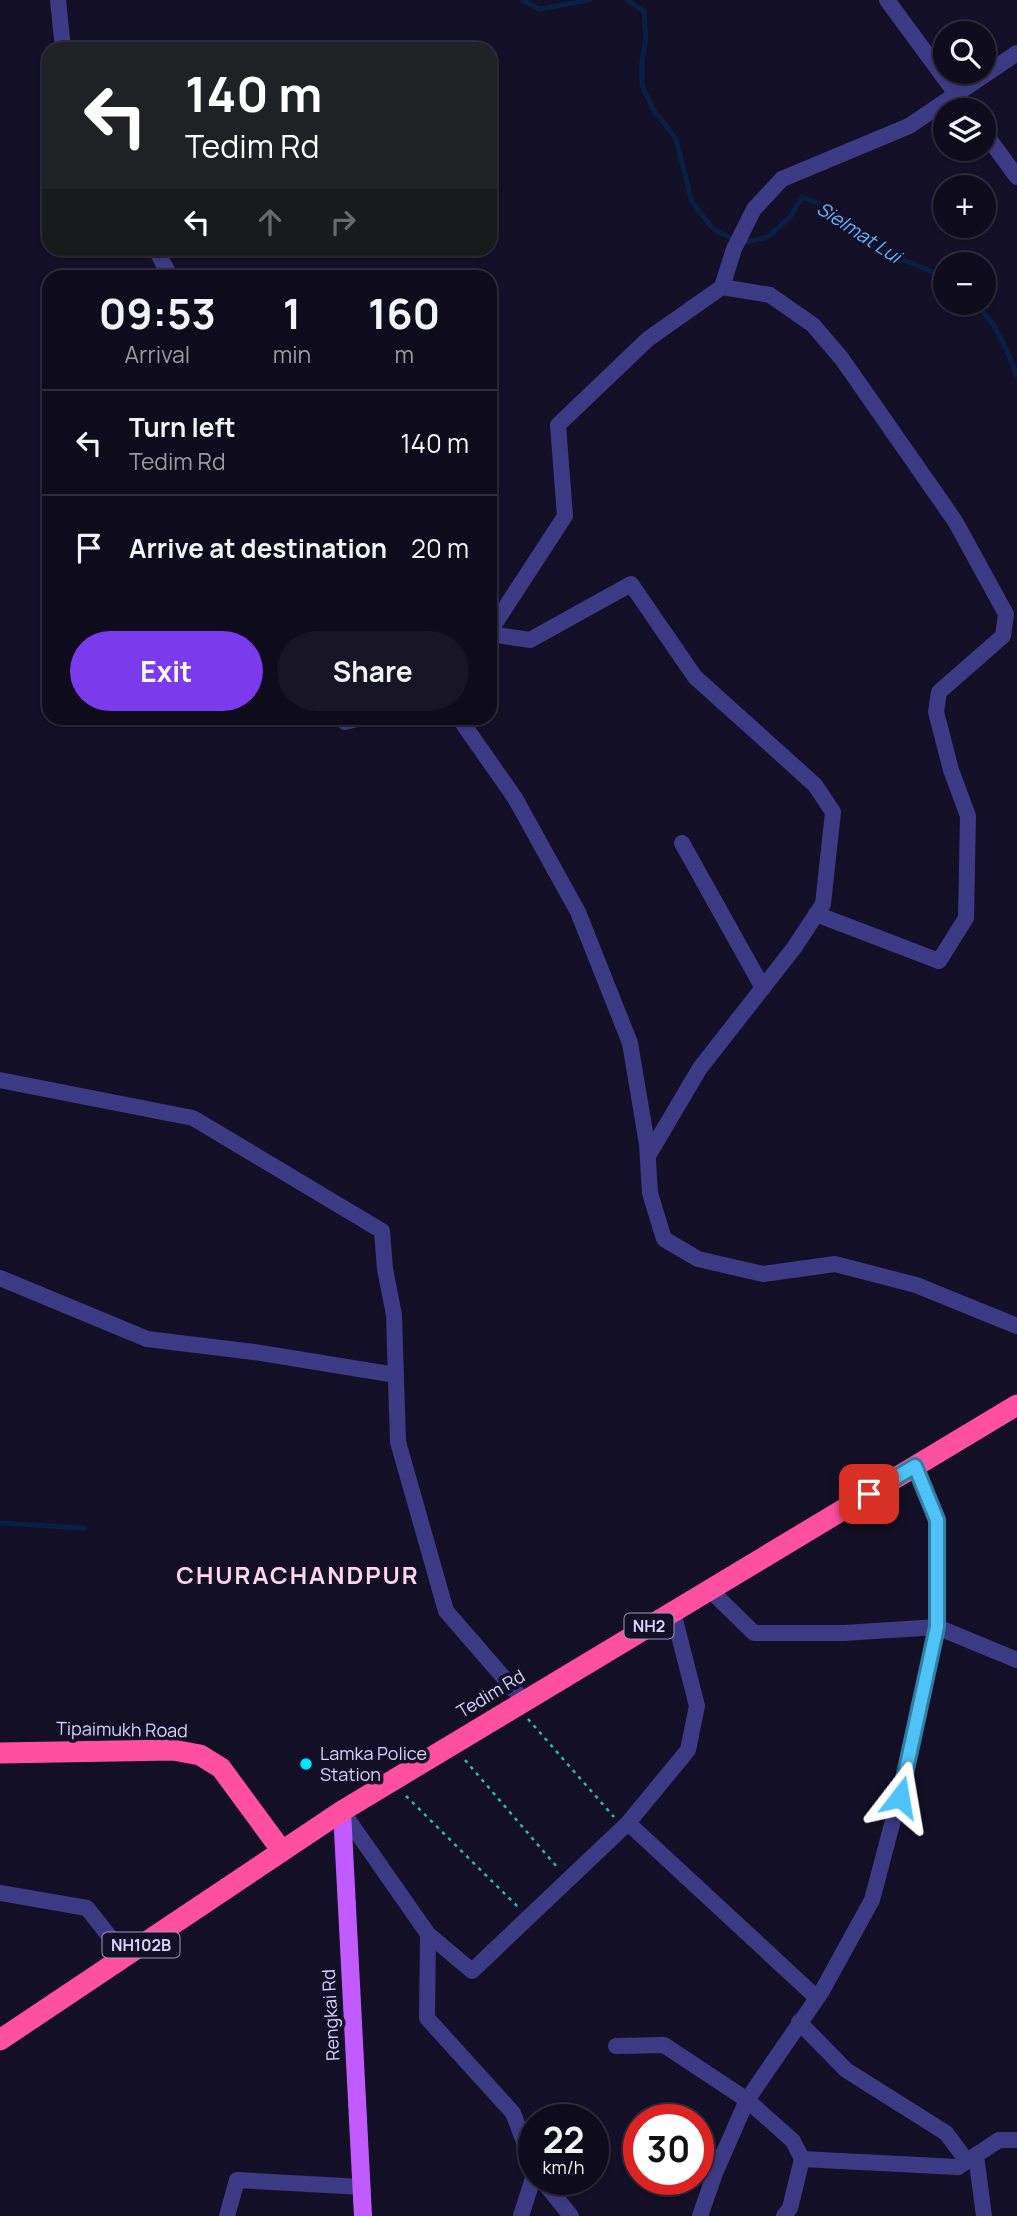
<!DOCTYPE html>
<html lang="en">
<head>
<meta charset="utf-8">
<style>
  :root { --surface:#0e0b1c; --page:#171425; --text:#f1f3f6; --muted:#9b9ba3; --line:#2e2b3b; --accent:#7c3aed }
  body { margin:0; font-family:Manrope,sans-serif; background:var(--page); color:var(--text); height:100vh; display:flex; flex-direction:column; font-size:26px; white-space:nowrap }
  * { box-sizing:border-box; margin:0 }
  p { font-size:23px; color:var(--muted) }
  .icon { flex:none; width:38px; height:38px; fill:none; stroke:currentColor; stroke-width:2; stroke-linecap:round; stroke-linejoin:round }
  .map { position:relative; flex:1; overflow:hidden }
  .drawer { position:absolute; left:42px; top:270px; width:455px; height:455px; display:flex; flex-direction:column; background:var(--surface); border-radius:21px; box-shadow:0 2px 5px #0004,0 0 0 2px var(--line) }
  .drawer>* { flex:none }
  .guide { position:absolute; left:42px; top:42px; width:455px; height:214px; border-radius:21px; box-shadow:0 2px 5px #0004,0 0 0 2px var(--line); background:#202124; color:#fff; overflow:hidden }
  .tools { position:absolute; left:933px; top:21px; display:grid; gap:14px }
  .tools a { display:grid; place-items:center; width:63px; height:63px; border-radius:50%; background:var(--surface); box-shadow:0 2px 5px #0004,0 0 0 2px var(--line); font-size:35px }
  .speed { position:absolute; left:518px; top:2104px; display:flex; gap:14px; font-size:35px; font-weight:700; text-align:center }
  .speed>* { display:grid; place-content:center; width:91px; height:91px; border-radius:50%; background:var(--surface); box-shadow:0 2px 5px #0004,0 0 0 2px var(--line); line-height:1 }
  .speed small { font-size:18px; font-weight:400 }
  .speed .limit { border:10px solid #d22; background:#fff; color:#111 }
  .pin { position:absolute; display:grid; place-items:center; width:60px; height:60px; color:#fff; margin:-30px; border-radius:14px; box-shadow:0 4px 10px #0006 }
  .me { position:absolute; width:77px; margin:-38px; rotate:14deg; stroke-linejoin:round; filter:drop-shadow(0 0 5px #0008) }
  .turn { display:flex; align-items:center; gap:24px; height:147px; padding:0 28px; font-size:32px }
  .turn .icon { width:91px; height:91px; stroke-width:2.5 }
  .turn b { display:block; font-size:49px; line-height:60px }
  .lanes { display:flex; align-items:center; height:66px; padding:0 28px; background:#0003; justify-content:center; gap:35px; direction:ltr }
  .lanes .off { opacity:.35 }
  .eta { display:flex; justify-content:space-evenly; align-items:center; height:119px; text-align:center }
  .eta b { font-size:42px; font-weight:700; line-height:49px }
  .action { display:flex; gap:14px; margin-top:auto; padding:14px 28px }
  .action a { flex:1; height:80px; border-radius:42px; background:var(--accent); color:#fff; font-size:28px; font-weight:700; line-height:80px; text-align:center }
  .action a+a { background:var(--page); color:var(--text) }
  ul { padding:0; list-style:none }
  li { display:flex; align-items:center; gap:21px; height:105px; padding:0 28px; border-top:2px solid var(--line) }
  li div { flex:1 }
  li b { display:block; font-size:26px }
  li em { font-style:normal }
  .map>svg:first-child { display:block }
  .lines { fill:none; stroke-linecap:round; stroke-linejoin:round }
  .stream { stroke:#0a1f44; stroke-width:5 }
  .path { stroke:#2fb8b0; stroke-width:2.5; stroke-dasharray:3.5 5; stroke-linecap:butt }
  .minor { stroke:#3d3a85; stroke-width:16 }
  .major { stroke:#c25bff; stroke-width:18 }
  .highway { stroke:#ff4fa3; stroke-width:21 }
  .route-casing { stroke:#337fa1; stroke-width:18 }
  .route { stroke:#4fc3f7; stroke-width:12 }
  .poi-dot { fill:#00e5ff; stroke:#130f26; stroke-width:2.5 }
  .labels { text-anchor:middle; stroke-width:7; stroke-linejoin:round; paint-order:stroke }
  .shield { fill:#130f26; stroke:#9e99be; stroke-width:2 }
  .shield-label { font-size:16px; font-weight:bold; fill:#d9d4ff }
  .street-label { font-size:18px; fill:#d9d4ff; stroke:#130f26 }
  .poi-label { font-size:18px; fill:#d9d4ff; stroke:#130f26; text-anchor:start }
  .water-label { font-size:19px; font-style:italic; fill:#62b6ff; stroke:#130f26 }
  .district-label { font-size:24px; font-weight:bold; letter-spacing:2px; fill:#ffd6f0; stroke:#130f26 }
</style>
</head>
<body>
<div class="map">
<svg width="1017" height="2216" viewBox="0 0 1017 2216">
  <rect width="100%" height="100%" fill="#130f26"/>
  <g class="lines">
    <g class="stream">
      <path d="M523 0 539 9 590 0"/>
      <path d="M627 0 644 11 646 39 642 61V85L653 109 676 139 692 202 713 229 741 243 768 237 790 217 802 197 826 206 886 253 933 272 945 281"/>
      <path d="M973 303C996 320 1007 350 1017 376"/>
      <path d="M0 1523 84 1528"/>
    </g>
    <g class="path">
      <path d="M528 1719 614 1817"/>
      <path d="M465 1760 557 1867"/>
      <path d="M406 1796 518 1907"/>
    </g>
    <g class="minor">
      <path d="M58 0 63 49"/>
      <path d="M887 0 968 110"/>
      <path d="M984 132 1017 177"/>
      <path d="M155 248 170 276"/>
      <path d="M722 287 770 295 813 325 842 359 955 521 1006 614 1003 636 939 692 936 712 951 770 968 816 966 918 939 961 816 914"/>
      <path d="M490 631 565 516 558 425 648 339 722 287 734 249 754 209 782 179 909 126 1017 53"/>
      <path d="M490 634 530 640 631 584 695 677 815 785 833 812 823 904 794 948 700 1068 648 1156"/>
      <path d="M459 718 515 798 578 912 630 1043 647 1144 650 1193 664 1239 698 1259 763 1274 835 1264 916 1285 1017 1326"/>
      <path d="M345 722 360 718"/>
      <path d="M682 843 763 988"/>
      <path d="M0 1080 193 1118 382 1231 385 1269 394 1315 398 1442 446 1611 524 1701"/>
      <path d="M0 1278 147 1339 254 1352 396 1375"/>
      <path d="M710 1590 754 1633H844L937 1627 1017 1660"/>
      <path d="M342 1811 428 1934 427 2018 513 2113 534 2168"/>
      <path d="M628 1823 817 1998"/>
      <path d="M0 1893 87 1908 125 1956"/>
      <path d="M428 1934 472 1971 628 1823 688 1750 697 1706 673 1612"/>
      <path d="M799 2022 846 2070 946 2133 967 2161"/>
      <path d="M616 2046 664 2045 747 2100 793 2141 802 2159 790 2208 784 2216"/>
      <path d="M976 2155 984 2216"/>
      <path d="M802 2159 958 2167 999 2140H1017"/>
      <path d="M541 2179 571 2216"/>
      <path d="M227 2216 237 2180 361 2187"/>
      <path d="M521 2216 534 2175"/>
      <path d="M700 2216 715 2173 747 2100 822 1991 872 1900 906 1771 937 1627 938 1520 915 1466"/>
    </g>
    <path class="major" d="M342 1811 363 2216"/>
    <g class="highway">
      <path d="M0 1753 173 1750 200 1755 221 1768 282 1851"/>
      <path d="M0 2040 342 1811 1017 1405"/>
    </g>
  </g>
  <g class="lines">
    <g class="route-casing">
      <path id="route" d="M869 1494 915 1466 937 1520V1627L900 1797"/>
    </g>
    <use href="#route" class="route"/>
  </g>
  <circle class="poi-dot" cx="306" cy="1764" r="7"/>
  <g class="labels">
    <g class="shield">
      <rect x="624.5" y="1613.5" width="49" height="25" rx="5"/>
      <rect x="102.5" y="1932.5" width="77" height="25" rx="5"/>
    </g>
    <g class="shield-label">
      <text x="649" y="1632">NH2</text>
      <text x="141" y="1951">NH102B</text>
    </g>
    <g class="street-label">
      <text transform="translate(491 1694) rotate(-31)" y="6">Tedim Rd</text>
      <text transform="translate(122 1730) rotate(1)" y="6">Tipaimukh Road</text>
      <text transform="translate(331 2015) rotate(-93)" y="6">Rengkai Rd</text>
    </g>
    <g class="poi-label">
      <text x="320" y="1760">Lamka Police<tspan x="320" dy="21">Station</tspan></text>
    </g>
    <g class="water-label">
      <text transform="translate(859 232) rotate(33)" y="7">Sielmat Lui</text>
    </g>
    <g class="district-label">
      <text x="298" y="1584">CHURACHANDPUR</text>
    </g>
  </g>
</svg>
<div class="tools">
<a><svg class="icon" aria-label="search" viewBox="0 0 24 24"><circle cx="10" cy="10" r="6"/><path d="M15 15l6 6"/></svg></a>
<a><svg class="icon" aria-label="layers" viewBox="0 0 24 24"><path d="M12 4l9 5-9 5-9-5zM3 14l9 5 9-5"/></svg></a>
<a>+</a>
<a>−</a>
</div>
<div class="speed"><div>22<small>km/h</small></div><div class="limit">30</div></div>
<div class="pin" style="left:869px;top:1494px;background:#d93025"><svg class="icon" aria-label="arrive" viewBox="0 0 24 24"><path d="M6 21V4h12l-3 4 3 4H6"/></svg></div>
<svg class="me" style="left:900px;top:1797px" viewBox="-20 -20 40 40"><path d="M0-17L14 15 0 8-14 15z" fill="#4fc3f7" stroke="#fff" stroke-width="4"/></svg>
<div class="guide">
<div class="turn"><svg class="icon" aria-label="left" viewBox="0 0 24 24"><path d="M17 20v-9H6M10 6l-5 5 5 5"/></svg><div><b>140 m</b>Tedim Rd</div></div>
<div class="lanes"><svg class="icon" aria-label="left" viewBox="0 0 24 24"><path d="M17 20v-9H6M10 6l-5 5 5 5"/></svg><svg class="icon off" aria-label="ahead" viewBox="0 0 24 24"><path d="M12 20V5M6 11l6-6 6 6"/></svg><svg class="icon off" aria-label="right" viewBox="0 0 24 24"><path d="M7 20v-9h11M14 6l5 5-5 5"/></svg></div>
</div>
<section class="drawer">
<div class="eta">
<div><b>09:53</b><p>Arrival</p></div>
<div><b>1</b><p>min</p></div>
<div><b>160</b><p>m</p></div>
</div>
<ul>
<li><svg class="icon" aria-label="left" viewBox="0 0 24 24"><path d="M17 20v-9H6M10 6l-5 5 5 5"/></svg><div><b>Turn left</b><p>Tedim Rd</p></div><em>140 m</em></li>
<li><svg class="icon" aria-label="arrive" viewBox="0 0 24 24"><path d="M6 21V4h12l-3 4 3 4H6"/></svg><div><b>Arrive at destination</b></div><em>20 m</em></li>
</ul>
<div class="action"><a>Exit</a><a>Share</a></div>
</section>
</div>
</body>
</html>
